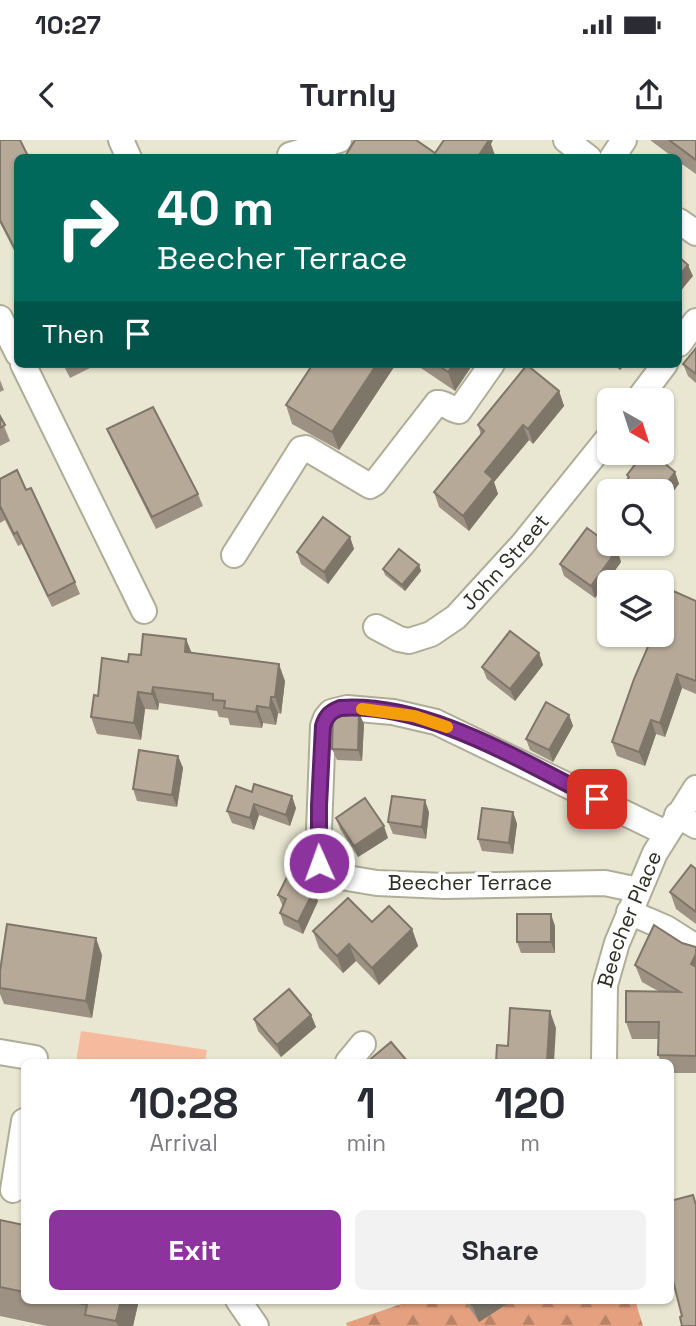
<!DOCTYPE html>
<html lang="en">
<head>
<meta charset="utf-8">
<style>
  :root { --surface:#fff; --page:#f2f2f3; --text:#2b2b33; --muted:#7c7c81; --accent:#8d339e }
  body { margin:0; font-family:"Space Grotesk",sans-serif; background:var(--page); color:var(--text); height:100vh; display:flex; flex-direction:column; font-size:26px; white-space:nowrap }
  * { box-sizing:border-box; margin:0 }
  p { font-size:23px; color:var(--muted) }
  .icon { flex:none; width:38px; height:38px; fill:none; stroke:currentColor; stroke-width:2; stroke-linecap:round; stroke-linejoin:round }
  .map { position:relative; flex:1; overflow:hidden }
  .drawer { position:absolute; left:21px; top:919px; width:653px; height:245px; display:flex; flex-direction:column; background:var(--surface); border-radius:10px; box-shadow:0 2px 5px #0004 }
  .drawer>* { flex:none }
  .banner { position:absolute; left:14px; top:14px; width:668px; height:214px; border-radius:10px; box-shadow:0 2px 5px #0004; background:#00695c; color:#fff; overflow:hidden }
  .needle { width:46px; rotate:141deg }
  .buttons { position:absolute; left:597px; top:248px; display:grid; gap:14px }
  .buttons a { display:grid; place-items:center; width:77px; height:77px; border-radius:10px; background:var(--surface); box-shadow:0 2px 5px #0004; font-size:35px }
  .pin { position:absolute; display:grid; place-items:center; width:60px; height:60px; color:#fff; margin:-30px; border-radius:14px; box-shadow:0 4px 10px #0006 }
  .me { position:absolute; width:77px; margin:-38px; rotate:358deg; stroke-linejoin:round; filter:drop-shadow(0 0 5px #0008) }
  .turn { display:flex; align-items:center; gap:24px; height:147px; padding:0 28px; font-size:32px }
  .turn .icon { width:91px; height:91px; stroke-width:2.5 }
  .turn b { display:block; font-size:49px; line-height:60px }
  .then { display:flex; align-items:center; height:66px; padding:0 28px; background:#0003; gap:14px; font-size:26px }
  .eta { display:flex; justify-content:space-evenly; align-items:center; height:119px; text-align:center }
  .eta b { font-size:42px; font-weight:600; line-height:49px }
  .primary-button { display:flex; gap:14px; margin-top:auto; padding:14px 28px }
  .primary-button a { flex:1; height:80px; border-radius:10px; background:var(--accent); color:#fff; font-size:28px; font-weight:600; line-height:80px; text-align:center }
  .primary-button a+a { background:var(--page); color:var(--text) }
  .status { display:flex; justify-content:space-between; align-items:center; height:49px; padding:0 35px; background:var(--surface); direction:ltr }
  .status svg { height:19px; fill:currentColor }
  header { display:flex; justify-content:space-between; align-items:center; height:91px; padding:0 28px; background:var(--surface); font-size:32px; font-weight:600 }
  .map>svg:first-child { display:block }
  .forest { fill:url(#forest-firs) }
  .pitch { fill:#f6bb9f }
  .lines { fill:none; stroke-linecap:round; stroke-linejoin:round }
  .minor-casing { stroke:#afad98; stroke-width:28 }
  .minor { stroke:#fff; stroke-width:24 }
  .wall { fill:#9d9183 }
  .shaded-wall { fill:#7f766a }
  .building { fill:#b6a998; stroke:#7f766a; stroke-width:2 }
  .route-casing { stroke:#5c2167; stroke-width:18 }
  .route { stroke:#8d339e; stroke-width:12 }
  .slow { stroke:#f59e0b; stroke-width:12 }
  .labels { text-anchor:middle; stroke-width:7; stroke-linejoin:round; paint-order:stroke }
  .street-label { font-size:21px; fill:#2e2e25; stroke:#fff }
</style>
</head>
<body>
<div class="status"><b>10:27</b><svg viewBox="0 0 49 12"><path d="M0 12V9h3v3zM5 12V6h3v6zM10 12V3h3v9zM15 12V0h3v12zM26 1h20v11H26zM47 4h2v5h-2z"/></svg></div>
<header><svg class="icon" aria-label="back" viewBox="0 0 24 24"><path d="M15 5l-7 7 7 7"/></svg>Turnly<svg class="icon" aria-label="share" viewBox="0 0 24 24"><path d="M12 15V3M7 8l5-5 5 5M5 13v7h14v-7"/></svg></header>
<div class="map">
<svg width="696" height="1186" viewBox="0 0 696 1186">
  <defs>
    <pattern id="forest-firs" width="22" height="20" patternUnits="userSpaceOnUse" patternTransform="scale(1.75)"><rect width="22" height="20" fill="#e4a07f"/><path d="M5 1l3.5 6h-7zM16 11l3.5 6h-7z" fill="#b98368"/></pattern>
  </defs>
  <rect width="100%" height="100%" fill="#e9e7d1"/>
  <path class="forest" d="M413 1160H635L643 1186H347L346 1183Z"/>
  <path class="pitch" d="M81 891 207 910 205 922H76Z"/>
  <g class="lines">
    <g class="minor-casing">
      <g id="minor">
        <path d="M121 0 129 18"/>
        <path d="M566 0 589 18"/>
        <path d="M290 15 339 0"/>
        <path d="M612 18 624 0"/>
        <path d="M679 81 696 93"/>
        <path d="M0 178 18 214"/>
        <path d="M679 204 696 181"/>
        <path d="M23 224 144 471"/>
        <path d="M637 261 665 224"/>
        <path d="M234 415 301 309 306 308 370 346 375 343 437 263C446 262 450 270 459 271L492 224"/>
        <path id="s1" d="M376 487 399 499 409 501 431 494 456 477 522 405 609 297"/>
        <path d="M677 675 696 686"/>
        <path d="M638 750 605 743 444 746 377 743 335 736 323 729 318 716 323 586 326 578 331 572 347 568 393 572 436 582 666 693"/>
        <path d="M629 772 666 788 696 807"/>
        <path d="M0 912 35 918 34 922"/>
        <path d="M348 922 363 904"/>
        <path id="s2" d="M604 922 605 845 617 803 655 713 696 648"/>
        <path d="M13 1050 24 981"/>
        <path d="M238 1160 256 1186"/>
      </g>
    </g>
    <use href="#minor" class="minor"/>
  </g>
  <g class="wall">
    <path d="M0 0 18 18V118L0 83Z"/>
    <path d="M650 0H696V34L679 22V18H674Z"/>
    <path d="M696 208V243L688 236 683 224Z"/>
    <path d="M63 224H94V226L70 238Z"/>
    <path d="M313 224H396L339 310 292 284 286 265Z"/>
    <path d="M415 224H473L455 251Z"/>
    <path d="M612 224H625L620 230Z"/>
    <path d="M0 240 4 250 0 252Z"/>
    <path d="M559 251 564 266 533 304 529 300 494 342 498 354 469 391 439 367 434 352 481 295 478 285Z"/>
    <path d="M0 276 10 301 0 306Z"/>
    <path d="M107 289 198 354 203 366 156 389 112 301Z"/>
    <path d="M675 332 679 344 662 352H625L623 345 628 338 627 335Z"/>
    <path d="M0 339 26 350 75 442 80 454 52 467 22 404 18 406 5 380 0 383Z"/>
    <path d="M350 397 354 409 328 444 301 424 297 412Z"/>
    <path d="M617 410 621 422 595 458 564 436 560 424Z"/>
    <path d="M419 425 421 431 405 451 385 435 383 429Z"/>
    <path d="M696 461V554L682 548 665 597 656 594 645 626 617 616 612 602Z"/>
    <path d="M186 499 191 513 285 541 281 574 278 573 276 585 263 583 262 588 230 585 228 578 219 577 217 571 159 563 158 570 145 569 141 600 97 594 91 577 128 522 141 515Z"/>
    <path d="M539 513 543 525 515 561 487 539 482 527Z"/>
    <path d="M569 575 573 586 553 622 530 610 526 599Z"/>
    <path d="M364 584 362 621 337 620 332 609Z"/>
    <path d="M178 616 183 628 177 667 137 661 133 649Z"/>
    <path d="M252 652 296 668 290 686 259 675 254 690 232 683 227 671Z"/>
    <path d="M429 672 426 699 393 694 388 682Z"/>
    <path d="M513 672 517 684 513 714 482 711 478 699Z"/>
    <path d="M336 678 388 698 358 717 340 689Z"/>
    <path d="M696 729V784L676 769 670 752Z"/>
    <path d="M278 755 318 761 303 794 284 785 280 773 283 767Z"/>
    <path d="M372 782 412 789 418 806 379 845 356 821 343 833 319 808 313 791Z"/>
    <path d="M555 786V813H521L517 802Z"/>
    <path d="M682 803 696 807V933H670V922H661L658 915V899H632L626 882 658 851 642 842 635 825Z"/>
    <path d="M102 815 92 878 4 864 0 854V831Z"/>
    <path d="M311 875 316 887 281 917 258 891 254 879Z"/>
    <path d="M0 1080 24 1085V1160H139L133 1186H47L0 1176Z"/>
    <path d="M464 1160H513L479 1182Z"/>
  </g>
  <g class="shaded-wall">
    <path d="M481 0H493L491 4 496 18H477Z"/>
    <path d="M688 125 693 136 679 153V136Z"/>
    <path d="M377 224H396L339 310 332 292Z"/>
    <path d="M454 224H473L455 251 448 232Z"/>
    <path d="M618 224H625L620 230Z"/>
    <path d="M559 251 564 266 533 304 528 289Z"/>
    <path d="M523 285 529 300 494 342 498 354 469 391 463 376 485 332Z"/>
    <path d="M675 332 679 344 662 367V352H660Z"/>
    <path d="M350 397 354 409 328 444 324 432Z"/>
    <path d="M617 410 621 422 595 458 591 446Z"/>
    <path d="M419 425 421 431 405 451 402 445Z"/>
    <path d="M186 499 193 516 185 512Z"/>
    <path d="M539 513 543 525 515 561 510 549Z"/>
    <path d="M279 524 285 541 281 574 275 557Z"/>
    <path d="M677 534 682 548 665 597 660 583Z"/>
    <path d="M153 547 159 563 158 570 152 554Z"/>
    <path d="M138 552 145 569 141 600 134 583Z"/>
    <path d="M271 557 278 573 276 585 270 568Z"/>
    <path d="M257 566 263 583 262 588 256 572Z"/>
    <path d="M359 573 364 584 362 621 358 610Z"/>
    <path d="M569 575 573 586 553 622 549 610Z"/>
    <path d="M651 580 656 594 645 626 639 612Z"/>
    <path d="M178 616 183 628 177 667 172 655Z"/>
    <path d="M292 656 296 668 290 686 286 675Z"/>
    <path d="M425 660 429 672 426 699 422 687Z"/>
    <path d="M254 664 259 675 254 690 250 678Z"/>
    <path d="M513 672 517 684 513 714 509 703Z"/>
    <path d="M384 686 388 698 358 717 354 706Z"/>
    <path d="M314 750 318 761 303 794 298 782Z"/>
    <path d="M551 774 555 786V813L551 802Z"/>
    <path d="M412 789 418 806 379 845 372 828Z"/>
    <path d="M96 798 102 815 92 878 86 861Z"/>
    <path d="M349 804 356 821 343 833 337 816Z"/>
    <path d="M696 814V837L691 824Z"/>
    <path d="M550 871 556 888 554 922H547V921Z"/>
    <path d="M311 875 316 887 281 917 277 905Z"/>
    <path d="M121 1160H139L133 1186H118L116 1181Z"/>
    <path d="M480 1160H513L479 1182 472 1165Z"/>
  </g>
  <g class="building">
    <path d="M0 0H20L29 18H18V115L0 80Z"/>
    <path d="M355 0H416L435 13 444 0H489L477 18H344Z"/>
    <path d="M669 0H696V20Z"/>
    <path d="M679 117 688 125 679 136Z"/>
    <path d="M696 208V234L683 224Z"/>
    <path d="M313 224H377L332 292 286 265Z"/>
    <path d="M436 224H454L448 232Z"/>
    <path d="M527 225 559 251 528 289 523 285 485 332 493 339 463 376 434 352 484 291 478 285Z"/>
    <path d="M153 267 198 354 152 377 107 289Z"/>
    <path d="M0 276 5 285 0 288Z"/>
    <path d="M644 313H652L675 332 660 352H631L623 345 629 337 627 335Z"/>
    <path d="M17 330 26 350 31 348 75 442 48 456 17 392 14 394 1 368 0 369V339Z"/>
    <path d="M323 377 350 397 324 432 297 412Z"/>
    <path d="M587 388 617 410 591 446 560 424Z"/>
    <path d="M399 409 419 425 402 445 383 429Z"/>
    <path d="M642 438 653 443H639Z"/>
    <path d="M662 446 696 461V541L677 534 660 583 651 580 639 612 612 602 634 539 653 495H662Z"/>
    <path d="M510 491 539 513 510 549 482 527Z"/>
    <path d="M143 494 186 499 185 512 279 524 275 557H271L270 568 257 566 256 572 224 568 225 561 213 560V554L153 547 152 554 138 552 134 583 91 577 94 555 98 556 102 518 128 522 129 514 141 515Z"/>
    <path d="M546 562 569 575 549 610 526 599Z"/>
    <path d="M344 571 359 573 358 610 332 609 333 577 335 573Z"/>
    <path d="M139 610 178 616 172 655 133 649Z"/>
    <path d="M254 644 292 656 286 675 254 664 250 678 227 671 236 646 252 652Z"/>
    <path d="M392 656 425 660 422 687 388 682Z"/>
    <path d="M365 658 384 686 354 706 336 678Z"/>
    <path d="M482 668 513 672 509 703 478 699Z"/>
    <path d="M691 725 696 729V772L670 752Z"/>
    <path d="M287 737 314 750 298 782 280 773 286 759 278 755Z"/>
    <path d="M348 758 372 782 389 766 412 789 372 828 349 804 337 816 313 791Z"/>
    <rect x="517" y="774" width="34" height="28"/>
    <path d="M7 784 96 798 86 861 0 848V831Z"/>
    <path d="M654 785 682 803 696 807V814L691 824 696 827V916L658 915 659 882H626V851L680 852 635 825Z"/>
    <path d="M289 849 311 875 277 905 254 879Z"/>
    <path d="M510 868 550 871 547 921 536 920V922H496L497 905 508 906Z"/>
    <path d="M391 902 408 922H367Z"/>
    <path d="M693 1055 696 1065V1186H682L680 1177 682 1176 670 1129V1061Z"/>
    <path d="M0 1080 24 1085V1152L0 1147Z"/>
    <path d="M65 1160H121L116 1181 85 1175 87 1165Z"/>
    <path d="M469 1160H480L472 1165Z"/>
  </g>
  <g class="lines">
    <g class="route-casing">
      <path id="route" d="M319 723V666L323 586C326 576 330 572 340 568 427 562 520 621 597 659"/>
    </g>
    <use href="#route" class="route"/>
    <path class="slow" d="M362 569 414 576 447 587"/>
  </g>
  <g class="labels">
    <g class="street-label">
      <text dy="7" stroke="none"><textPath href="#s1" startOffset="163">John Street</textPath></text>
      <text x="470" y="750">Beecher Terrace</text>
      <text dy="7" stroke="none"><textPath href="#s2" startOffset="147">Beecher Place</textPath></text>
    </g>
  </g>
</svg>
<div class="buttons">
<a><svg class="needle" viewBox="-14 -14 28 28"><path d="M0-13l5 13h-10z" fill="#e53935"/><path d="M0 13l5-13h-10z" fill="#7c7c81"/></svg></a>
<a><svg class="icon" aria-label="search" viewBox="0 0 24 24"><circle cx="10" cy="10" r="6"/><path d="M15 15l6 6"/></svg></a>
<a><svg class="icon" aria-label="layers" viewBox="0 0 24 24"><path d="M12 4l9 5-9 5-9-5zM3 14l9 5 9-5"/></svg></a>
</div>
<div class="pin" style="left:597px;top:659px;background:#d93025"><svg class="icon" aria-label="arrive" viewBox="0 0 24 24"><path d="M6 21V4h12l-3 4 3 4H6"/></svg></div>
<svg class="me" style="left:319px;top:723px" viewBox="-20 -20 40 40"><circle r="17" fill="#8d339e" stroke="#fff" stroke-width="3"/><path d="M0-11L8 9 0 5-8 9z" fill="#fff"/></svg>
<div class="banner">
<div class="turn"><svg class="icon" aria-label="right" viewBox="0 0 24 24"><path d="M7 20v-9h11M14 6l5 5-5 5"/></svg><div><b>40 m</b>Beecher Terrace</div></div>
<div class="then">Then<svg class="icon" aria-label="arrive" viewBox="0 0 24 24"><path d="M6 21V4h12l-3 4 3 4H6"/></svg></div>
</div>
<section class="drawer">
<div class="eta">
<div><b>10:28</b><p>Arrival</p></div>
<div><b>1</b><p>min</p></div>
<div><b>120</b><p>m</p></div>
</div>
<div class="primary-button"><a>Exit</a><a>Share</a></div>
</section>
</div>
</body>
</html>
